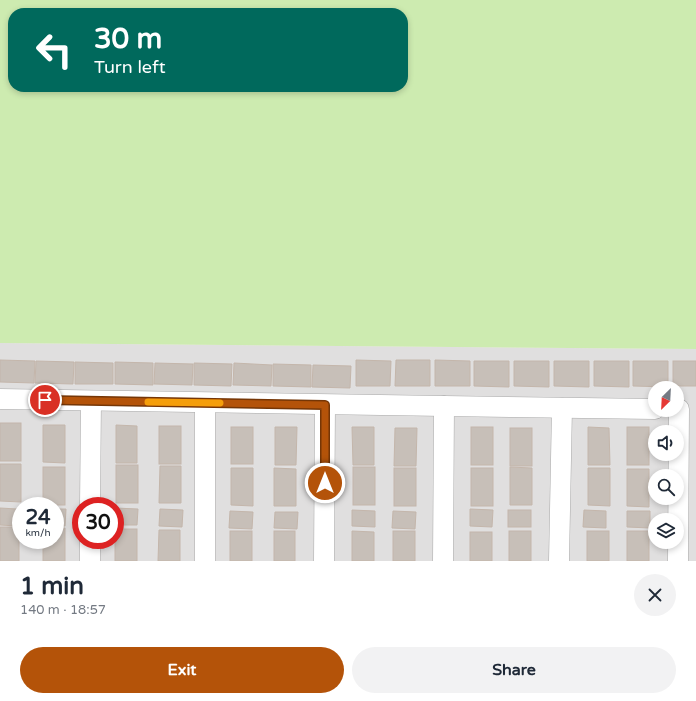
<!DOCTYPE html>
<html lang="en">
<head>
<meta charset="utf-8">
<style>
  :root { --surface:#fff; --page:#f2f2f3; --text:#1f2937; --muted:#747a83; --accent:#b45309 }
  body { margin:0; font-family:"Varela Round",sans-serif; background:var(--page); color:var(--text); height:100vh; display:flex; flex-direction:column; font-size:15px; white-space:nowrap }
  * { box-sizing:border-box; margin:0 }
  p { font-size:13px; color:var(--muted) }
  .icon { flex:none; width:22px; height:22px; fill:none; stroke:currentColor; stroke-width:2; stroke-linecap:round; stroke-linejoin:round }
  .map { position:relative; height:561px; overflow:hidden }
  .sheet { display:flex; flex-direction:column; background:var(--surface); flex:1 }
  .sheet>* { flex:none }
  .guide { position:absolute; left:8px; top:8px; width:400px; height:84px; border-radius:16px; box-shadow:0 2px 6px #0003; background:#00695c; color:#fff; overflow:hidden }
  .needle { width:26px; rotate:204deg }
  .controls { position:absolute; left:648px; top:381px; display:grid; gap:8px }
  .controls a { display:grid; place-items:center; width:36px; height:36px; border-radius:50%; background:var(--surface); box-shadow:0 2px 6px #0003; font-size:20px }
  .speed { position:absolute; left:12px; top:497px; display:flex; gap:8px; font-size:20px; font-weight:700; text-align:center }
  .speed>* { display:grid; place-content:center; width:52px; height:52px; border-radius:50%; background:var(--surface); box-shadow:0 2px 6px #0003; line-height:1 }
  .speed small { font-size:10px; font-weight:400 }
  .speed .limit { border:6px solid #d22; background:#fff; color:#111 }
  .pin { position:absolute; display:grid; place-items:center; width:34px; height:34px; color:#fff; margin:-17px; border:2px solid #fff; border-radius:50%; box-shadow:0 1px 4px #0007 }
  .me { position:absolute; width:44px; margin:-22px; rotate:0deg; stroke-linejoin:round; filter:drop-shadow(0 0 3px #0008) }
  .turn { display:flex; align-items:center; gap:14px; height:84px; padding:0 20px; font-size:18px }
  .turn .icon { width:52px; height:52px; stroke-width:2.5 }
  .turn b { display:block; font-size:28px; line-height:34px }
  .round { display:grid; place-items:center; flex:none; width:42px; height:42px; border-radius:21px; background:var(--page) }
  .overview { display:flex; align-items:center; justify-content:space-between; height:68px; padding:0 20px }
  h1 { font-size:24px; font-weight:700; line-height:30px }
  .cta { display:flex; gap:8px; margin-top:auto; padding:8px 20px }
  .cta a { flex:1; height:46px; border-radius:24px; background:var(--accent); color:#fff; font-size:16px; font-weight:700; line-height:46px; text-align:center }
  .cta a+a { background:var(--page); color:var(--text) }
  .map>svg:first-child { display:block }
  .residential { fill:#e0dfdf; fill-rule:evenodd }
  .grass { fill:#cdebb0; fill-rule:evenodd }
  .building { fill:#c7bfb8; stroke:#c4b6ab }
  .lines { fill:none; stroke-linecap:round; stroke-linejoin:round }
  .minor-casing { stroke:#a9a9a9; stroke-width:21 }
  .minor { stroke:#fff; stroke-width:20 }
  .route-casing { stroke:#753606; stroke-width:10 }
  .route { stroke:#b45309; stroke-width:7 }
  .slow { stroke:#f59e0b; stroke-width:7 }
</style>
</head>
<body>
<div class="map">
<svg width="696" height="561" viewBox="0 0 696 561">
  <rect width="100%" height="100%" fill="#f2efe9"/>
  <path class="residential" d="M0 343 696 349V561H0ZM655 388H677V410H655ZM655 432H677V454H655ZM655 476H677V498H655ZM21 506H55V540H21ZM81 506H115V540H81ZM655 520H677V542H655Z"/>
  <path class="grass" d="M0 0H696V349L0 343ZM13 13H403V87H13Z"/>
  <g class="building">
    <path d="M0 360 35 361 34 383 0 382Z"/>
    <path d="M356 360 391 361 390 386H356Z"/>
    <path d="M396 360H430V386H395Z"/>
    <path d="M435 360 470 361V386H435Z"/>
    <path d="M36 361 74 362 73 384 35 383Z"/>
    <path d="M474 361H509V387L474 386Z"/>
    <path d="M514 361H549V387L514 386Z"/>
    <path d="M554 361H589V387L554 386Z"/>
    <path d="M594 361H629V387L594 386Z"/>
    <path d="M633 361H668V387L633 386Z"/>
    <rect x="673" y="361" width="23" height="25"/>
    <path d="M75 362 113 363V384H75Z"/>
    <path d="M115 362 153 363V385L115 384Z"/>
    <path d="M155 363 193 364 192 385 154 384Z"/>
    <path d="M194 363 232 364 231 386 194 385Z"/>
    <path d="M234 363 272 365 271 386 233 385Z"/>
    <path d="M273 364 311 365V387L273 386Z"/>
    <path d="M313 365 351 366 350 388 312 387Z"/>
    <rect x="0" y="423" width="21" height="38"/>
    <path d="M43 425H65V463L43 462Z"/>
    <path d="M116 425 137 426V463H116Z"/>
    <rect x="159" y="426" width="22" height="38"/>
    <rect x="231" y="427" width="22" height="37"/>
    <path d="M275 427H297L296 465H275Z"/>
    <path d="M352 427H374V465H353Z"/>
    <rect x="471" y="427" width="22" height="38"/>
    <path d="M588 427 609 428 610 465H588Z"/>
    <rect x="627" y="427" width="22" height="38"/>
    <path d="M395 428H417L416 466H394Z"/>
    <rect x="510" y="428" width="22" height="38"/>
    <path d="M0 464H21V502L0 501Z"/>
    <rect x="116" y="465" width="22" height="38"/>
    <path d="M160 466H181V503H159Z"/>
    <rect x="43" y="467" width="22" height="38"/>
    <rect x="353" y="467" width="22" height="38"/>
    <path d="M510 467 532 468V505H510Z"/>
    <path d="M231 468H253V506L231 505Z"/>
    <path d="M274 468 296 469V506H274Z"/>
    <rect x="394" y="468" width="22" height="38"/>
    <rect x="471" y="468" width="22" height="38"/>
    <path d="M588 468H610V506L588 505Z"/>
    <path d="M627 469H649V507L627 506Z"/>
    <path d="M0 508 17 509V526L0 525Z"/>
    <path d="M115 508 138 509 137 525H115Z"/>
    <path d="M55 509H66L65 526H55Z"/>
    <path d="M160 509 183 510 182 527 159 526Z"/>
    <path d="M470 509 493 510 492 527 470 526Z"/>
    <path d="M352 510 375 511V527L352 526Z"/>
    <rect x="508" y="510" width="23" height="17"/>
    <path d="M584 510 606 511V528L583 527Z"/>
    <path d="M230 511 253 512 252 529 229 528Z"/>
    <path d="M393 511 416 512 415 529 392 528Z"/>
    <path d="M627 511H650V528L627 527Z"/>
    <path d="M275 512H298L297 529 274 528Z"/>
    <rect x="0" y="527" width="19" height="34"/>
    <path d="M55 528H65V561H43V540H55Z"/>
    <rect x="115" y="529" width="22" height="32"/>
    <path d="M159 530H180V561H158Z"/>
    <rect x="230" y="531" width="22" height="30"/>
    <rect x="274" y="531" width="21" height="30"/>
    <path d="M352 531 374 532V561H352Z"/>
    <rect x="393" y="531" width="22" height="30"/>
    <rect x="509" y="531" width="22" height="30"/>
    <rect x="587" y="531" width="22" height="30"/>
    <rect x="627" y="531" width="22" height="30"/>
    <rect x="470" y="532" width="22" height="29"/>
  </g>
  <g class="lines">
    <g class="minor-casing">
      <g id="minor">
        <path d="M0 399 444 406"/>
        <path d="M205 403V561"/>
        <path d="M677 409H679L678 561"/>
        <path d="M90 506 91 401"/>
        <path d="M90 561V540"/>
        <path d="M324 561 325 405"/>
        <path d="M443 561 444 406 655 409"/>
        <path d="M559 561 562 408"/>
      </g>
    </g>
    <use href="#minor" class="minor"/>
  </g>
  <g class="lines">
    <g class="route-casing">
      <path id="route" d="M45 400 325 405V483"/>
    </g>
    <use href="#route" class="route"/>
    <path class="slow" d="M148 402 220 403"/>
  </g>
</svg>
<div class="controls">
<a><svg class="needle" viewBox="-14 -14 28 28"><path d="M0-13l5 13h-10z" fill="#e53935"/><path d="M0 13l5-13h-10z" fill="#747a83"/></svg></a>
<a><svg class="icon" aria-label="sound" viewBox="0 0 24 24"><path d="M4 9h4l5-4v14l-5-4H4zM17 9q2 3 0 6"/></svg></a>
<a><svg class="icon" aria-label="search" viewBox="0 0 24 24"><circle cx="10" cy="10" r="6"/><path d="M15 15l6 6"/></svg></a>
<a><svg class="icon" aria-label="layers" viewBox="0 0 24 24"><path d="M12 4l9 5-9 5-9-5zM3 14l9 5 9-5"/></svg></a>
</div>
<div class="speed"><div>24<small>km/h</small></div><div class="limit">30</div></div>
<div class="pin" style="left:45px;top:400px;background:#d93025"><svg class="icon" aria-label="arrive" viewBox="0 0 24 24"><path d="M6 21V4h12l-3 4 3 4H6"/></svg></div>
<svg class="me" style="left:325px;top:483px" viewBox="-20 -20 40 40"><circle r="17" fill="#b45309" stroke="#fff" stroke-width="3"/><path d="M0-11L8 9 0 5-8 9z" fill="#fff"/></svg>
<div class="guide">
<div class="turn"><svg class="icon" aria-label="left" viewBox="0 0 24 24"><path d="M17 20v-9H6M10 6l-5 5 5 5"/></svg><div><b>30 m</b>Turn left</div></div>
</div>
</div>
<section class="sheet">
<div class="overview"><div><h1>1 min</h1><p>140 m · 18:57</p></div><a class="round"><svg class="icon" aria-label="close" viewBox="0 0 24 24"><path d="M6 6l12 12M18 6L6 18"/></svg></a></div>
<div class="cta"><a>Exit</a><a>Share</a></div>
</section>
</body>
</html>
